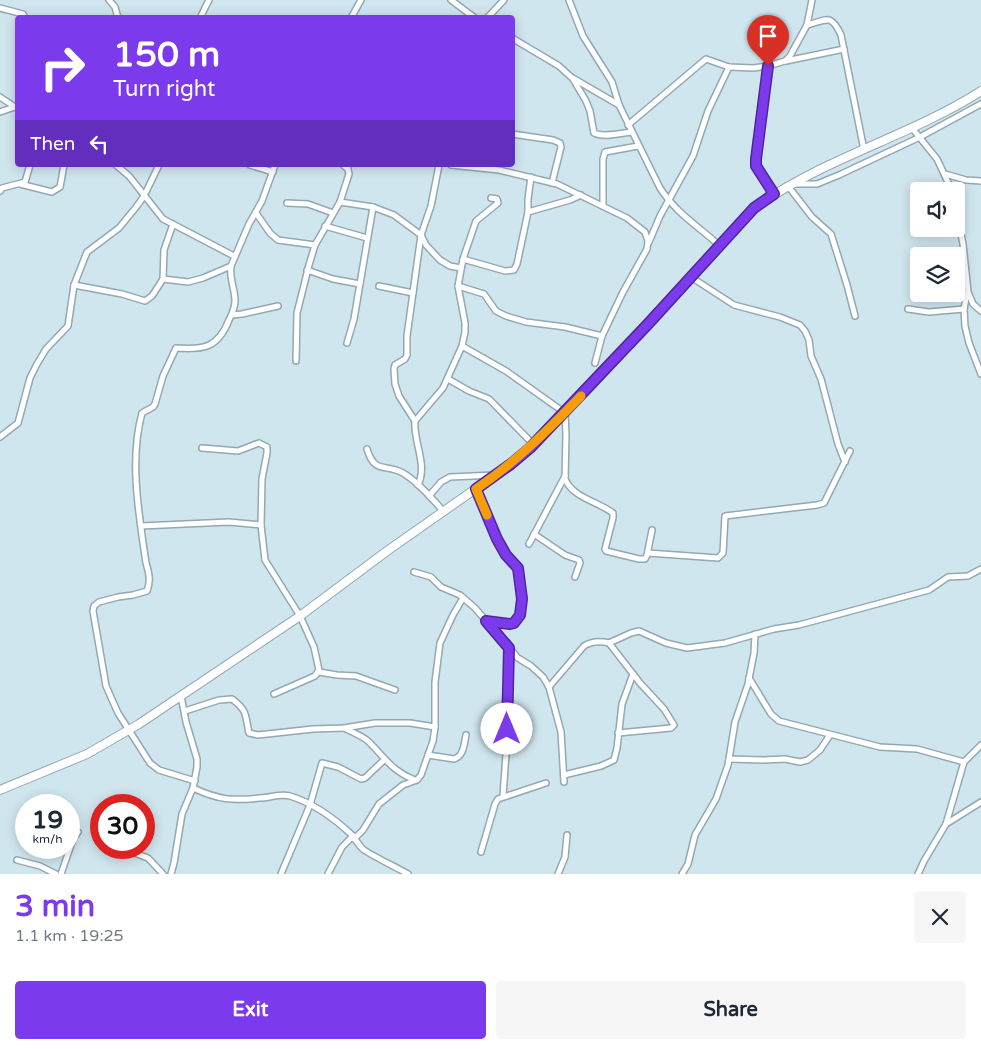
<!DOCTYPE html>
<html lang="en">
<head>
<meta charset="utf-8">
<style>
  :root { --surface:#fff; --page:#f6f6f7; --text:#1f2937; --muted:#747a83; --accent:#7c3aed }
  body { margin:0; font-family:"Varela Round",sans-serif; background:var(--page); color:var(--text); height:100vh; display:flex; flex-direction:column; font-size:19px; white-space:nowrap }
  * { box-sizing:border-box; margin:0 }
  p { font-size:16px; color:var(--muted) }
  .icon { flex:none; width:28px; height:28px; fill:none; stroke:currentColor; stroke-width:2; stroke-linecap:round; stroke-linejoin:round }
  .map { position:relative; height:874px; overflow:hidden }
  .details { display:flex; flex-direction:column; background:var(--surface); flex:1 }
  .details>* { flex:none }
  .guide { position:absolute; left:15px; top:15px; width:500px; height:152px; border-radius:5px; box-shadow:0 2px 12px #0003; background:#7c3aed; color:#fff; overflow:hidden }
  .controls { position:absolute; left:910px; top:182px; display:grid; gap:10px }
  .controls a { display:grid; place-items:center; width:55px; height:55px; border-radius:5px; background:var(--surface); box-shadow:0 2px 12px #0003; font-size:25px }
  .speed { position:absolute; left:15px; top:794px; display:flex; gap:10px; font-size:25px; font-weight:700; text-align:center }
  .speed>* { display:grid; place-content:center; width:65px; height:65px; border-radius:50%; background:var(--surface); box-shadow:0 2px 12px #0003; line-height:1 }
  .speed small { font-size:12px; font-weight:400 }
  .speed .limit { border:8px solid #d22; background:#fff; color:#111 }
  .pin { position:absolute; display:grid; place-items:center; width:42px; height:42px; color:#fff; margin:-51px -21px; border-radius:50% 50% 50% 0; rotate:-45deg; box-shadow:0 0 5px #0007 }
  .pin .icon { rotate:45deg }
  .me { position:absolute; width:55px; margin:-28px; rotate:0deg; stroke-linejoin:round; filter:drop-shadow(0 0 4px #0008) }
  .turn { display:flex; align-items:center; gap:18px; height:105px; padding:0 15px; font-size:22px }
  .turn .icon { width:65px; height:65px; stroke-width:2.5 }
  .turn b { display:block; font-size:35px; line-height:42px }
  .then { display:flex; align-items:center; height:48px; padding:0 15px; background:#0003; gap:10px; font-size:19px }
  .round { display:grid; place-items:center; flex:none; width:52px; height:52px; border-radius:5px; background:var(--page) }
  .head { display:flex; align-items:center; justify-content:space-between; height:85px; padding:0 15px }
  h1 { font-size:30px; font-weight:700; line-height:38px; color:var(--accent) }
  .button { display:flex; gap:10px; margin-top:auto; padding:10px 15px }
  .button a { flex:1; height:58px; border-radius:5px; background:var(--accent); color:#fff; font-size:20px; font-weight:700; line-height:58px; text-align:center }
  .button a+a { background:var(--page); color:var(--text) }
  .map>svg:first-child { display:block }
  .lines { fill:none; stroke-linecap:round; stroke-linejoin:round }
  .street-casing { stroke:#93a8b1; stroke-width:8 }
  .primary-casing { stroke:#93a8b1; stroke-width:10 }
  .street { stroke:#fff; stroke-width:5 }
  .primary { stroke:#fff; stroke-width:8 }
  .route-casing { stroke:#51269a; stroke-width:12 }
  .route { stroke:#7c3aed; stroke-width:9 }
  .slow { stroke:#f59e0b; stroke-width:9 }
</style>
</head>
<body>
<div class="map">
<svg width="981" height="874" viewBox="0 0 981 874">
  <rect width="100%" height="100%" fill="#d0e6ef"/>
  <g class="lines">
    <g class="street-casing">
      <g id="street">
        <path d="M109 0 115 7 118 18"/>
        <path d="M451 0 475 18"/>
        <path d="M569 0 583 36 612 82 619 105 660 188C676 213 698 226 720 246"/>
        <path d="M0 8 23 14 25 18"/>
        <path d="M200 18 209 0"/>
        <path d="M351 18 361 0"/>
        <path d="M487 18 504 0"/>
        <path d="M807 25C827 20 831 13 841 35L864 150"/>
        <path d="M512 38 559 66 571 77 619 105"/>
        <path d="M786 61 844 49"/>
        <path d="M768 66 756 159V166L774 194"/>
        <path d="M573 79 586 101 590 111 594 133C604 138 621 133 632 132"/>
        <path d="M0 97 18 109"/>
        <path d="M0 112 15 107"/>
        <path d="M628 125 706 59 729 67 753 68 768 66 785 61 790 56 807 25 812 0"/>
        <path d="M912 128 937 159 952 191"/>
        <path d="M512 134 553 140 560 143 561 147 552 183"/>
        <path d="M116 165 129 176 163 219 234 256"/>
        <path d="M250 165 273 172"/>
        <path d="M451 165 499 170 557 184 627 218 645 232 648 241 647 249 623 292 602 336 595 363"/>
        <path d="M945 174 966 180 981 181"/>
        <path d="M20 184 52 192 60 187 64 165"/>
        <path d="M795 184H817L839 175 920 137 981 104"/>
        <path d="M788 186 812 217 831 234 847 285 855 316"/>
        <path d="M0 191 2 188 25 182 30 165"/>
        <path d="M340 202 373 207 394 215 421 235 426 245 440 260 450 266 461 268"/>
        <path d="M287 203 308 204 333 213"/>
        <path d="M603 206V159L605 152 638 146"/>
        <path d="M956 210 963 244 968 292 973 304 981 311"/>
        <path d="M528 212 570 200 581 195"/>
        <path d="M256 213 270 233 278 240 315 245 340 202 349 174 348 169 343 165"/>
        <path d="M325 226 367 238"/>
        <path d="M649 242 660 216 693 156 708 111 729 67"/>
        <path d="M463 259 505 271 514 270 517 264 528 212V199L531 177"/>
        <path d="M307 270 333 279 360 284"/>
        <path d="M691 277 734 305 780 317 800 325 805 331 809 340 811 356 821 379 838 444 845 462"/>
        <path d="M163 279 164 250 173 224"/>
        <path d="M74 285 122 294 145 301 152 296 163 279 188 282 203 278 231 266 249 224 262 201 275 165"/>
        <path d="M379 286 413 293"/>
        <path d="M458 286 484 294 496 311 506 316 526 322 565 327 602 336"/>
        <path d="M967 293 964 309 965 326 969 343 981 374"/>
        <path d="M908 309 929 312 964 309"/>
        <path d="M232 315 242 314 278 306"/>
        <path d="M347 343 354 319 373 207"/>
        <path d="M462 346 506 371 565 413 566 435 565 479C573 498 597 501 613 513V518L605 549 606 551 639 559H645L647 555 652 530"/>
        <path d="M296 361 297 313 309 265 315 245"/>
        <path d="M448 379 469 391 489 399 533 444"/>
        <path d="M415 421 399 396 395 384 394 369 395 365 405 359 407 355V336L421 235 431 206 439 165"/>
        <path d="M0 437 18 423 30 378 37 364 46 349 68 326 74 285 87 252 119 228 137 206 144 196 159 165"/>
        <path d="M202 448 238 451 259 443 267 447V453L262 479 261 525 265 560 300 616 314 647 319 670 315 676 274 694"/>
        <path d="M367 449C375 475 385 463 403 473 418 482 432 498 443 511"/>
        <path d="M418 485C428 464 413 442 415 421L443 388 462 346 465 332V323L458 286 463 259 476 221 498 203 497 199 491 198"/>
        <path d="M477 489 497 539 506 555 519 568 522 599 520 615 514 623 510 624 487 622"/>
        <path d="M429 496 441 482 450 477 495 475"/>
        <path d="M141 526 229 522 261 525"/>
        <path d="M534 534 565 555 579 560 580 563 575 577"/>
        <path d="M529 544 565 476"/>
        <path d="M648 553 718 558 723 553 725 516 817 505 824 503 850 451"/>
        <path d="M414 572 431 577 441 587 460 595 475 608 518 658 531 666 543 677 549 687 561 732 564 782"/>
        <path d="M609 643 631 633 639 631 666 643 687 648 725 643 774 629 799 625 929 590 948 577 968 576 981 569"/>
        <path d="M319 672 337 675 356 676 395 690"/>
        <path d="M749 678 771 714 779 721 880 747 917 749 964 762"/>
        <path d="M549 687 584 646C592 641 600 641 609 643L640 683 664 709 674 725 671 728 618 733"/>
        <path d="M185 711 219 700 232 699C248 711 245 715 249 733L258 735 313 729 344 728 375 723H410L435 727"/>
        <path d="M344 728C352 732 363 736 369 742 385 758 392 771 415 780"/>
        <path d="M428 755 454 759C464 756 464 744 466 735"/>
        <path d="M729 759 763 760 785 759 800 762 808 760 820 750 830 735"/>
        <path d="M564 775 601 766 614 760 617 748 622 704 633 674"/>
        <path d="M195 781 159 770 150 763 118 713 106 686 93 611 94 606 99 602 118 597 133 595 147 591C151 581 149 573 146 563 139 515 129 460 142 413L153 407 155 404 163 376 176 348C204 350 218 348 229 320 232 314 235 308 235 301 235 289 229 278 231 266"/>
        <path d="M193 788C219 800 232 801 260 798 270 798 280 793 290 796 313 803 335 819 352 835 356 840 359 846 364 850 378 859 394 866 408 874"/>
        <path d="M503 796 507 740 509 648"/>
        <path d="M946 824 964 762 981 745"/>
        <path d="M354 839 363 830 379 804 403 785 417 780 421 775 433 741 435 727V682L440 643 453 615 463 598"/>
        <path d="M121 848 148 858 163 874"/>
        <path d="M481 852 495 804 498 799 546 783"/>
        <path d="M17 860 40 866 56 874"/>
        <path d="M61 874 73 839 78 832"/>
        <path d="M171 874 174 863 182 814 193 788 197 767V759L186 722 181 696"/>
        <path d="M281 874 310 805 322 763 338 767 361 779 365 778 384 760"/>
        <path d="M328 874 342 847 353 836"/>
        <path d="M558 874 565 857 567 835"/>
        <path d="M682 874 688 864 695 835 716 799 728 765 735 722 748 684 754 653 755 634"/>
        <path d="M918 874 924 861 946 824 981 802"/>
      </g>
    </g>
    <g class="primary-casing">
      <path id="primary" d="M0 790 87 754 139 724 300 616 387 551 511 464 530 448 590 387 754 208C824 158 909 137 981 91"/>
    </g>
    <use href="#street" class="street"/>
    <use href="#primary" class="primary"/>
  </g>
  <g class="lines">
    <g class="route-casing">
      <path id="route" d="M507 729 509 648 486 621 510 624 514 623 520 615 522 599 518 568 506 555 497 539 476 489 511 464 530 448 648 324 754 208 774 194 756 166V159L768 66"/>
    </g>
    <use href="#route" class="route"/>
    <path class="slow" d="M487 515 476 489C516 462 548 430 581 396"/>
  </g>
</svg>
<div class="controls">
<a><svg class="icon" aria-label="sound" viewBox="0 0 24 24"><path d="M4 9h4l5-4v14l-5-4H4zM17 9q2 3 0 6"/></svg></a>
<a><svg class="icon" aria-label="layers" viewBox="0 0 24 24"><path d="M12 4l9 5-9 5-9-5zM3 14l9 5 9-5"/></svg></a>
</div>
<div class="speed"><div>19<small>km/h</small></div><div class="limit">30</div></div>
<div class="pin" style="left:768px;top:66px;background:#d93025"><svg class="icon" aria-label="arrive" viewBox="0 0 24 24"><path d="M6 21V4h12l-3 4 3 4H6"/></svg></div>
<svg class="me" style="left:507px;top:729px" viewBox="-20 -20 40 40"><circle r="19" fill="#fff"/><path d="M0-13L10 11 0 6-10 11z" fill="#7c3aed"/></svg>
<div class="guide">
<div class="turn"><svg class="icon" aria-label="right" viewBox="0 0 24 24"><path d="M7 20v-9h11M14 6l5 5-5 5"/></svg><div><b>150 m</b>Turn right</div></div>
<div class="then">Then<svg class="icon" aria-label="left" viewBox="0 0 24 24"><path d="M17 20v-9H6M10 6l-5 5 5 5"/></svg></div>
</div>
</div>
<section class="details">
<div class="head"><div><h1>3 min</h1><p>1.1 km · 19:25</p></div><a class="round"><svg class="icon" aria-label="close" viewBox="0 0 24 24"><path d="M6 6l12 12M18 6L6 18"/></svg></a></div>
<div class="button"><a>Exit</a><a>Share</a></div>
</section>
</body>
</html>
